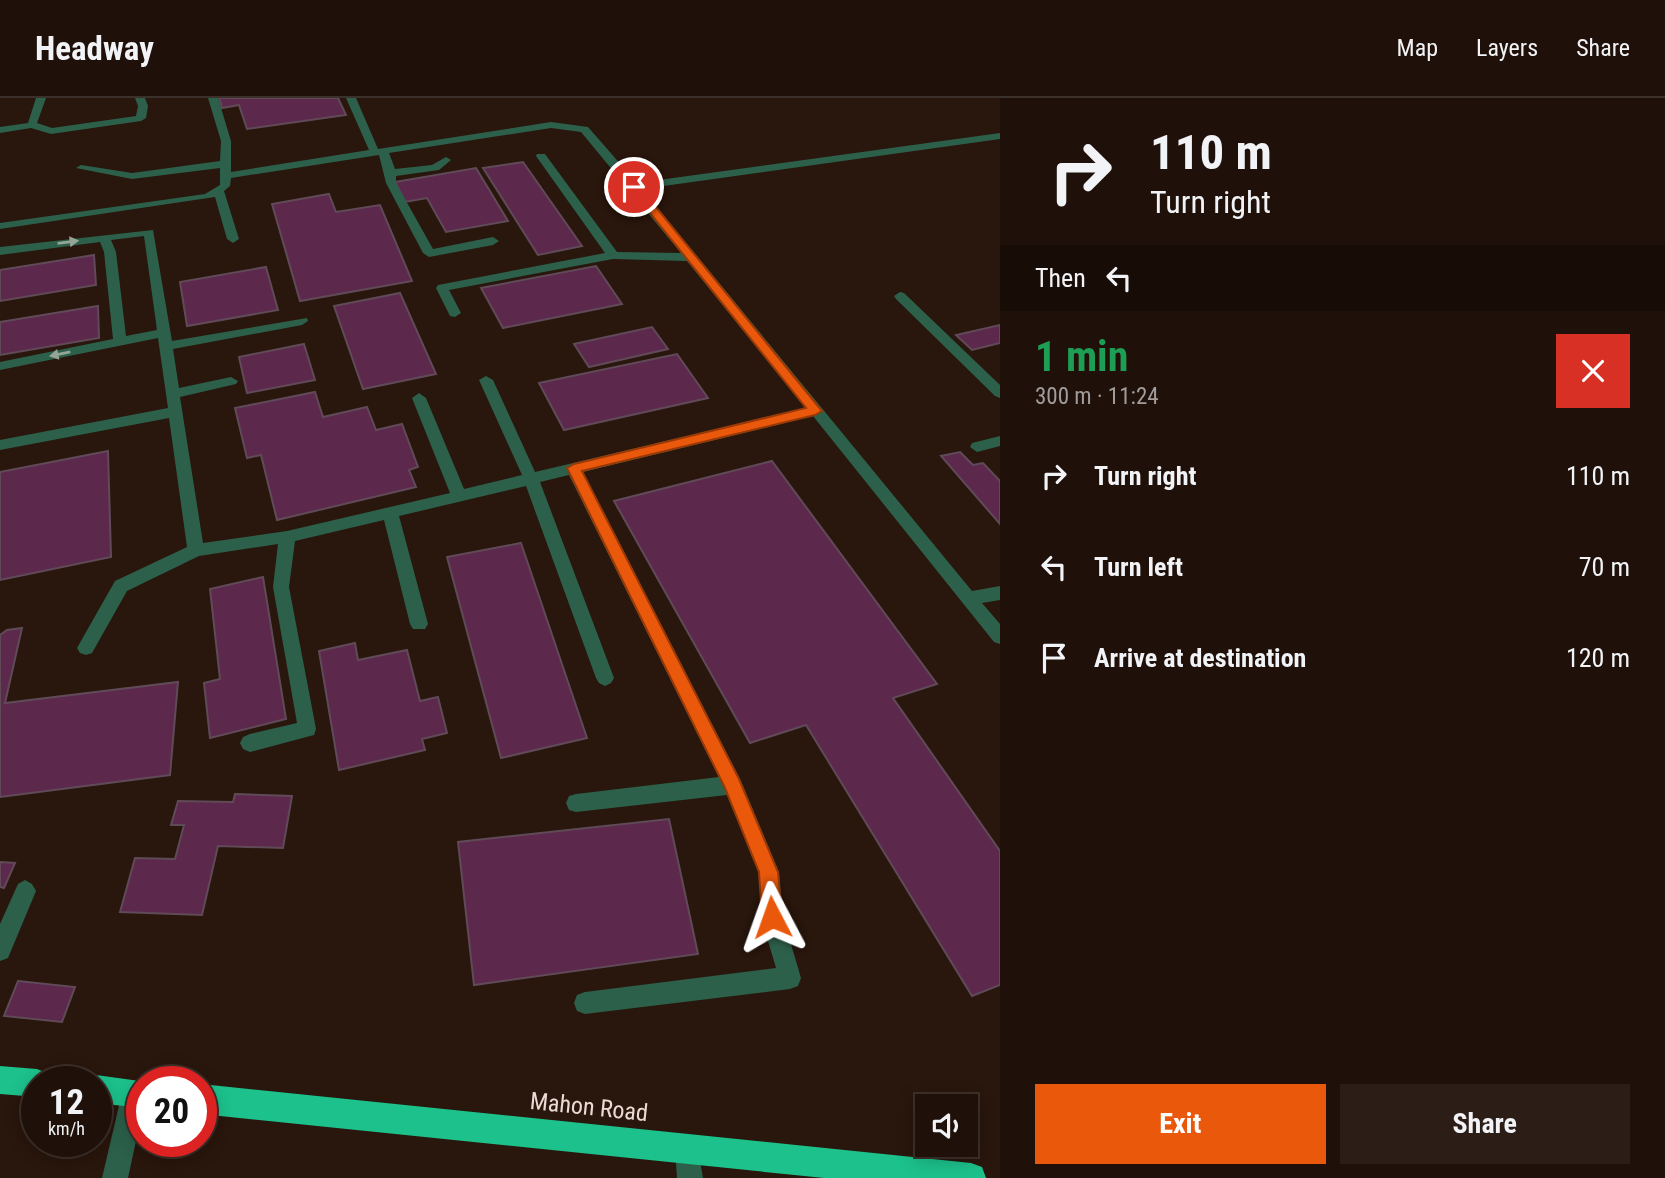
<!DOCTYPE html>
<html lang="en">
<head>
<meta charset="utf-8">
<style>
  :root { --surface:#1f1009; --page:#2c1e17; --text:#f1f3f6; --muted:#a19d9c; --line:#3c302a; --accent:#ea580c }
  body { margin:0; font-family:"Roboto Condensed",sans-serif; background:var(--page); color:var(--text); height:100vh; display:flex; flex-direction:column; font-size:26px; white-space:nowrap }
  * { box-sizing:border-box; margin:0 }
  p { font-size:23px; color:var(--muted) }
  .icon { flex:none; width:38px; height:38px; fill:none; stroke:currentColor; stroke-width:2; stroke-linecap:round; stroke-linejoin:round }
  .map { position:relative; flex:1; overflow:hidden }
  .sheet { display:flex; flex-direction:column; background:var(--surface); width:665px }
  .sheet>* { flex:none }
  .guide { background:#1f1009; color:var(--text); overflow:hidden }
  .fabs { position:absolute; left:915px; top:996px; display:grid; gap:14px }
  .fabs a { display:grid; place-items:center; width:63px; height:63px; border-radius:0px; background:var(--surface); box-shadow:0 4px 18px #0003,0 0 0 2px var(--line); font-size:35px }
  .speed { position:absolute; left:21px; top:968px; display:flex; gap:14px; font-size:35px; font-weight:700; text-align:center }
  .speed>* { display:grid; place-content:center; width:91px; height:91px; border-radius:50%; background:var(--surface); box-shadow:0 4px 18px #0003,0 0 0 2px var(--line); line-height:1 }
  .speed small { font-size:18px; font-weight:400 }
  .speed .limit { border:10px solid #d22; background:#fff; color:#111 }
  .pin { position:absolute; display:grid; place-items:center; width:60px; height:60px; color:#fff; margin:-30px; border:4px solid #fff; border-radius:50%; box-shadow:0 2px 7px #0007 }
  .me { position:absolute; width:77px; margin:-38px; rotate:356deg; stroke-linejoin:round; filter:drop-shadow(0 0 5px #0008) }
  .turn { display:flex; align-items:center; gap:24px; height:147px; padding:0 35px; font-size:32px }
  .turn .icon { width:91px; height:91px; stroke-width:2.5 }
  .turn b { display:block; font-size:49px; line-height:60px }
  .then { display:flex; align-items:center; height:66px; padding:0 35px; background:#0003; gap:14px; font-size:26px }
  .round { display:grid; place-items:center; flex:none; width:74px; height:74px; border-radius:0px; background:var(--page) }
  .summary { display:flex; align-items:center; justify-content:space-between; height:119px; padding:0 35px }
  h1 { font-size:42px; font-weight:700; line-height:52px; color:#1e9e55 }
  .action { display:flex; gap:14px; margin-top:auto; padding:14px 35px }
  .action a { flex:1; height:80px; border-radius:0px; background:var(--accent); color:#fff; font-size:28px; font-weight:700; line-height:80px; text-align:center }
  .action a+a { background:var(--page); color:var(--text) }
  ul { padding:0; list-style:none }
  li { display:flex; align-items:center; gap:21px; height:91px; padding:0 35px }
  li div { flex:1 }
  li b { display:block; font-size:26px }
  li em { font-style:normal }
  header { display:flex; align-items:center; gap:42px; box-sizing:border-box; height:98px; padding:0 35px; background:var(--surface); border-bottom:2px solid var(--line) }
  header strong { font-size:33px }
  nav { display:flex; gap:38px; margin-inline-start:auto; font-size:24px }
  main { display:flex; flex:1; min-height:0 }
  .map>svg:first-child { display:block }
  .building { fill:#5c294c; stroke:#604a58; stroke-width:2 }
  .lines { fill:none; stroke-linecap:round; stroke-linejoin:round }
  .minor { fill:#2c604a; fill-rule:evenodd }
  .highway { fill:#1cc18b; fill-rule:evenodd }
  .oneway { fill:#94a496 }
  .route { fill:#ea580c; stroke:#983908; stroke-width:2 }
  .labels { text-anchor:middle; stroke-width:7; stroke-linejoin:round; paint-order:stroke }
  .near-street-label { font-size:24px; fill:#eadcd5; stroke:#29160c }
</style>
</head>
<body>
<header>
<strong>Headway</strong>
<nav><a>Map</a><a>Layers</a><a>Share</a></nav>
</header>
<main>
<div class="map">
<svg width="1000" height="1080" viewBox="0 0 1000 1080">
  <rect width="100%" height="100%" fill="#29160c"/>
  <g class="building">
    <path d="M219 0H338L346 17 247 31 239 7 222 10Z"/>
    <path d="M523 64 582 148 538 157 483 70Z"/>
    <path d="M476 70 508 123 446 134 427 100 405 104 395 84Z"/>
    <path d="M329 96 336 114 380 107 412 183 300 203 272 106Z"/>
    <path d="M94 157 96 187 0 203V172Z"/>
    <path d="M596 168 622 206 503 230 481 190Z"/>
    <path d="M266 169 278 212 187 228 180 184Z"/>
    <path d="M400 195 436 276 363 291 334 208Z"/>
    <path d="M98 208 99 240 0 257V224Z"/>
    <path d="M1000 227V245L972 252 956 237Z"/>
    <path d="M652 229 668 251 589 269 574 246Z"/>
    <path d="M304 246 315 282 247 295 239 259Z"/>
    <path d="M677 256 708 300 564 332 539 285Z"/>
    <path d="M315 294 323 319 367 309 376 332 402 326 418 369 409 372 416 389 277 422 261 357 247 360 235 310Z"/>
    <path d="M108 353 111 459 0 482V374Z"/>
    <path d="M960 354 973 367 983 365 1000 383V426L941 358Z"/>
    <path d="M772 363 937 586 893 600 1000 753V887L972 898 806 627 750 645 614 403Z"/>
    <path d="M521 445 587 640 501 660 447 459Z"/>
    <path d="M263 479 286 621 210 640 204 585 220 581 210 491Z"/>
    <path d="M22 530 5 605 178 584 170 677 0 699V537L7 532Z"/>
    <path d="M355 545 358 562 407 552 420 603 438 599 447 635 422 641 425 652 339 672 319 553Z"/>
    <path d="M235 696 292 698 283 750 218 748 202 817 120 814 135 760 175 761 184 727H171L178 703 233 704Z"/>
    <path d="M669 721 698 856 474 887 458 744Z"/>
    <path d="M0 764 15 765 4 790 0 789Z"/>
    <path d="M18 883 75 889 62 924 4 918Z"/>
  </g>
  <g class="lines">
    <g class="minor">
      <path d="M36 0H46L37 25 52 30 136 18 138 8 135 0H145L148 8 146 20 141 23 51 36 31 30 0 35V29L28 25Z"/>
      <path d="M208 0H218L231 43V74L369 52 346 0H356L378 51 551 24 588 29 637 85 1000 35V41L642 91 972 493 1000 488V502L982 505 1000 526V546L994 544 813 318 583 374 740 681 776 767 779 774 783 819 801 880 798 888 790 891 585 916 577 913 574 905 577 897 585 894 776 870 761 819 759 774 727 697 576 714 569 712 566 705 569 698 576 696 719 679 569 377 540 384 614 580 611 585 605 588 599 585 596 580 526 388 399 418 428 526 425 531H413L410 526 384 422 295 443 289 489 316 631 314 637 250 654 243 651 240 645 243 639 250 636 297 625 273 489 278 446 199 458 127 493 92 555 86 557 80 555 77 550 115 483 187 449 169 320 0 352V342L168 310 158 240 0 272V264L113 241 104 154 100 144 0 157V149L153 132 172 243 307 220 308 223 302 227 173 251 179 290 231 279 238 283 236 286 180 299 203 445 287 433 450 395 412 300 419 295 426 300 464 391 522 377 479 282 486 278 493 282 535 374 806 310 687 163 613 161 449 192 461 215 455 219 450 218 436 190 438 187 605 155 536 58 537 56H545L617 154 681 155 581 34 551 30 389 55 395 71 432 67 446 59 451 62 439 72 396 78V85L433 151 493 139 499 143 493 147 429 159 423 155 386 85 379 57 231 80 230 88 224 93 239 141 233 145 227 141 215 99 0 131V125L205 96 220 87V70L132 81 76 70 81 67 132 75 220 63 221 43ZM144 138 157 232 126 238 116 154 111 142Z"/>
      <path d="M900 194 904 195 1000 287V300L995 298 896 201 894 198Z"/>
      <path d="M1000 338V348L977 354 970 349 972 345Z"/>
      <path d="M25 782 32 786 36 793 8 860 0 863V826L18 786Z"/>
      <path d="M134 983 142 986V1015L128 1080H102L122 995 125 986Z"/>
      <path d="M687 1038 696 1041 703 1080H677L675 1050 678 1041Z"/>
    </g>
    <g class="highway">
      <path d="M0 968 37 971 47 975 51 984H37V999L0 996Z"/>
      <path d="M96 977 147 984H142V1010L96 1005V984H85Z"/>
      <path d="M201 986 971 1065 982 1069 986 1080H824L201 1016Z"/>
    </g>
  </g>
  <defs><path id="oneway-solid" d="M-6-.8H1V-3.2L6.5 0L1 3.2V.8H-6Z" transform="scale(1.75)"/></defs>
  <g class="oneway">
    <use href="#oneway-solid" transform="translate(68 144) rotate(-7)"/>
    <use href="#oneway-solid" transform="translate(60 256) rotate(168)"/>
  </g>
  <path class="route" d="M631 87H638L822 313 815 317 582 373 739 681 778 774 782 819 779 826 772 829 765 826 762 819 759 774 725 690 567 370 574 366 806 310 631 91Z"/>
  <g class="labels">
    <g class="near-street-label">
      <text transform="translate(589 1009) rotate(6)" y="8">Mahon Road</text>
    </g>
  </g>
</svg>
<div class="fabs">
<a><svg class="icon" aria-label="sound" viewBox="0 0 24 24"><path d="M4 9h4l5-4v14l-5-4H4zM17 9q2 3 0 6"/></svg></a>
</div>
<div class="speed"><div>12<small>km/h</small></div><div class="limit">20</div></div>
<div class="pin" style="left:634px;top:89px;background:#d93025"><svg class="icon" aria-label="arrive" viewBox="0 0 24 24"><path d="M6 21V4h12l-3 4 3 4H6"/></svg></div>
<svg class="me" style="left:772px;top:819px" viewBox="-20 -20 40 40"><path d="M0-17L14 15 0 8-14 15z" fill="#ea580c" stroke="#fff" stroke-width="4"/></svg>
</div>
<section class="sheet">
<div class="guide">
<div class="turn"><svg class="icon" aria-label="right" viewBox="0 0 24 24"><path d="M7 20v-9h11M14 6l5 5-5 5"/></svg><div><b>110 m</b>Turn right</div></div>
<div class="then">Then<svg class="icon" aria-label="left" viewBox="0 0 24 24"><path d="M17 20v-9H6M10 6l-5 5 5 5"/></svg></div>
</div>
<div class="summary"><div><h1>1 min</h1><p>300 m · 11:24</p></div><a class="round" style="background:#d93025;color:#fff"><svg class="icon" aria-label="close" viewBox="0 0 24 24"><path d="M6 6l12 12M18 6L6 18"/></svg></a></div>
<ul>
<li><svg class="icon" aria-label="right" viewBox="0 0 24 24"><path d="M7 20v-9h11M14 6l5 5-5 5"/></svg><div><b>Turn right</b></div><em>110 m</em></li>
<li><svg class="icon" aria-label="left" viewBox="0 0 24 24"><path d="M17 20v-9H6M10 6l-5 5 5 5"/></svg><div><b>Turn left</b></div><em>70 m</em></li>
<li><svg class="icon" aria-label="arrive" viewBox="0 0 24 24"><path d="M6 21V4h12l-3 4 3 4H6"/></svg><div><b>Arrive at destination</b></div><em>120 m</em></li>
</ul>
<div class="action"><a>Exit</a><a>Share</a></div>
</section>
</main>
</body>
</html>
